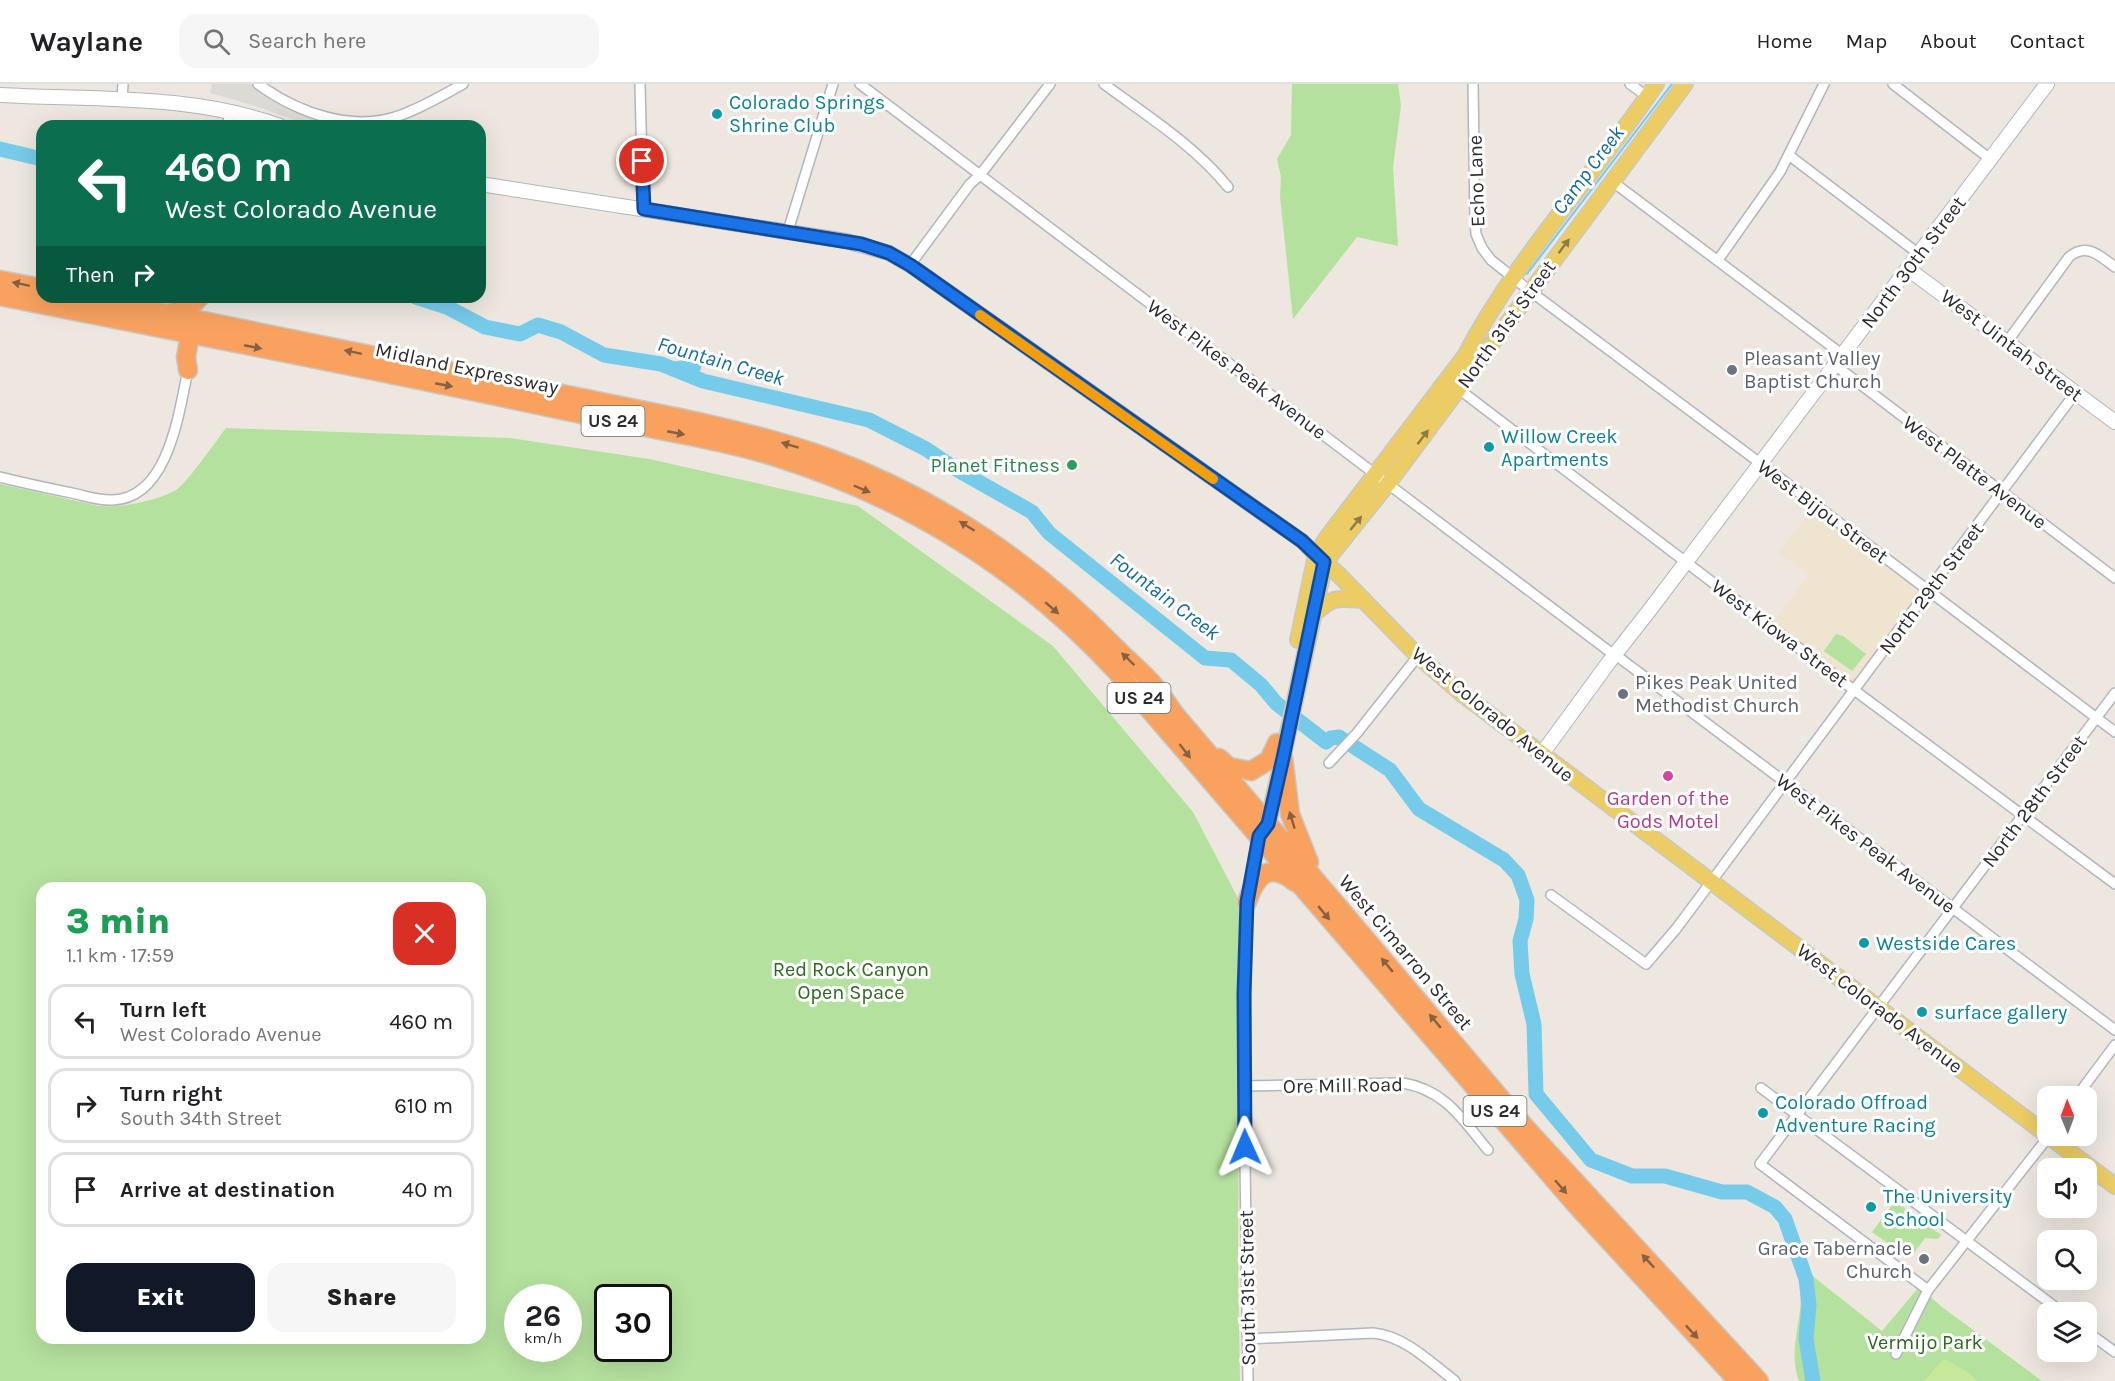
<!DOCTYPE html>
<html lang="en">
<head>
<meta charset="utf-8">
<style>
  :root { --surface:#fff; --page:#f6f6f6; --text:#202124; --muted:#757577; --line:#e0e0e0; --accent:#111827 }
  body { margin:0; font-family:Karla,sans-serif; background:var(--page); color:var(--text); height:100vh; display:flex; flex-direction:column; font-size:22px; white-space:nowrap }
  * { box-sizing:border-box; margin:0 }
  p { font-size:20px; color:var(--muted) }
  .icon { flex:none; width:33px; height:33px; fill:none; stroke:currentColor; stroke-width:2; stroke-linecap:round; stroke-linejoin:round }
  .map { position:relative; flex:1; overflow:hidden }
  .side { position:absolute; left:36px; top:798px; width:450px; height:462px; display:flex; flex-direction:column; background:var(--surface); border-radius:18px; box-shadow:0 6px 24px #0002 }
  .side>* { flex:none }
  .top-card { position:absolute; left:36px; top:36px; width:450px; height:183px; border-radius:18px; box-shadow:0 6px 24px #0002; background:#0b6e4f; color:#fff; overflow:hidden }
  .needle { width:39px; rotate:359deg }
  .controls { position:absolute; left:2037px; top:1002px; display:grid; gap:12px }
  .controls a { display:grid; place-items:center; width:60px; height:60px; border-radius:12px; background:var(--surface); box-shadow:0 6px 24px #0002; font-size:30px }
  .speed { position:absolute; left:504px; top:1200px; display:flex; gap:12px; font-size:30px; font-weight:700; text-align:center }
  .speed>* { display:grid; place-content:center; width:78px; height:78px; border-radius:50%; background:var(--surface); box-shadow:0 6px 24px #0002; line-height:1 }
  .speed small { font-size:15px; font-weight:400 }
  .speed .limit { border:3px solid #111; border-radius:9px; background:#fff; color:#111 }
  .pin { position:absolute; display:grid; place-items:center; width:51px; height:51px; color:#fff; margin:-26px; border:3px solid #fff; border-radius:50%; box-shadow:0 2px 6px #0007 }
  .me { position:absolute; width:66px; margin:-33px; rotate:359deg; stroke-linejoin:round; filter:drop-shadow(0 0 4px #0008) }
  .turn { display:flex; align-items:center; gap:21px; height:126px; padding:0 30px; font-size:27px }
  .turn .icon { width:78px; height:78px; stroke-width:2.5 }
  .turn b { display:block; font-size:42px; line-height:51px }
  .then { display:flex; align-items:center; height:57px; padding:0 30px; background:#0003; gap:12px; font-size:22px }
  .round { display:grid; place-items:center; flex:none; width:63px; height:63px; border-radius:18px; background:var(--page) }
  .overview { display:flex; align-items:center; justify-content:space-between; height:102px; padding:0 30px }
  h1 { font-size:36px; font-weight:800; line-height:45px; color:#1e9e55 }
  .cta { display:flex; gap:12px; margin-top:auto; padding:12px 30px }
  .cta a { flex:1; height:69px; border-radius:18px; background:var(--accent); color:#fff; font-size:24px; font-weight:800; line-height:69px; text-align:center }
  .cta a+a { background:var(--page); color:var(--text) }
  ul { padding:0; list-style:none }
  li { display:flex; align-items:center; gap:18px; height:75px; margin:0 12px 9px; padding:0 18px; border:3px solid var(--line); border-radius:18px }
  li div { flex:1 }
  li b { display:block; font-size:22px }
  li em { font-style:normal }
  header { display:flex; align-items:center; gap:36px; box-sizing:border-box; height:84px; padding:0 30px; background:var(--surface); border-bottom:2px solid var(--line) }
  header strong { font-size:28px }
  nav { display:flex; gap:33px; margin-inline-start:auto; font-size:21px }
  .search { width:420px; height:54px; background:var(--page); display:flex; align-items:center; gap:15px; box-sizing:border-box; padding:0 21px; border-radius:18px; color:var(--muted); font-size:22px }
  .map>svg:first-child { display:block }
  .education { fill:#eee4cf }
  .green { fill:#b5e19e; fill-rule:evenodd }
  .pitch { fill:#c7e89a }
  .plaza { fill:#dddad6 }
  .water { fill:#76cbeb }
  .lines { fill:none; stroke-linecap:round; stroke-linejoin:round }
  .stream { stroke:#76cbeb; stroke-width:2 }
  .river { stroke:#76cbeb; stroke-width:15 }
  .street-casing { stroke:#b2b5bf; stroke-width:12 }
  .secondary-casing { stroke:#b2b5bf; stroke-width:16 }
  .primary-casing { stroke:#c8c8c8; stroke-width:18 }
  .highway-casing { stroke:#c8c8c8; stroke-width:21 }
  .street { stroke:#fff; stroke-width:9 }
  .secondary { stroke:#fff; stroke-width:14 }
  .primary { stroke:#eccd65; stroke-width:15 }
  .highway { stroke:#f9a25f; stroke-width:18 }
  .oneway { fill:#8c7c48 }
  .oneway2 { fill:#886143 }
  .route-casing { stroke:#114b97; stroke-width:15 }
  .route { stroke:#1a73e8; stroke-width:10 }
  .slow { stroke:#f59e0b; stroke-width:10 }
  .culture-dot { fill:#0f9aa8; stroke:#fff; stroke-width:2 }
  .worship-dot { fill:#6b7280; stroke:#fff; stroke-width:2 }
  .leisure-dot { fill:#2e9e5b; stroke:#fff; stroke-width:2 }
  .hotel-dot { fill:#d1479c; stroke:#fff; stroke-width:2 }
  .labels { text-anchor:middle; stroke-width:6; stroke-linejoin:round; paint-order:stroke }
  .shield { fill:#fff; stroke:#6b6b6b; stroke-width:1.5 }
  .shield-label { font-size:18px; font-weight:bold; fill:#2c2c2c }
  .culture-label { font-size:20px; fill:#0d838f; stroke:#fff; text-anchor:start }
  .street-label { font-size:20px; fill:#2c2c2c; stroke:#fff }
  .worship-label { font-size:20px; fill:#5b616d; stroke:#fff; text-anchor:start }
  .leisure-label { font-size:20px; fill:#27864d; stroke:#fff; text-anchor:end }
  .hotel-label { font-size:20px; fill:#b23c85; stroke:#fff }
  .park-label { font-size:20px; fill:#2c681d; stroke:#fff }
  .water-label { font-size:21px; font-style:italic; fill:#126b9a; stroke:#fff }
</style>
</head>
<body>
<header>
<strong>Waylane</strong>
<div class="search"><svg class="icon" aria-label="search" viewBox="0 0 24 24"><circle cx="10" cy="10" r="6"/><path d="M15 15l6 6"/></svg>Search here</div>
<nav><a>Home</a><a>Map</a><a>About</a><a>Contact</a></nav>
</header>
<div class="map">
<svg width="2115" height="1297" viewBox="0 0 2115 1297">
  <rect width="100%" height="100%" fill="#ede7df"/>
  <path class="education" d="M1812 425 1919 506V509L1853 597H1849L1773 538 1809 490 1778 469Z"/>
  <g class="green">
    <path d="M1292 0H1398L1401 22 1393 83 1398 162 1357 153 1293 235 1280 112 1281 93 1277 75 1291 51Z"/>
    <path d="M226 344 510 354 649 375 858 422 1053 562 1193 728 1240 818 1238 1178 1240 1297H0V400L99 422C121 424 157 417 176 406 186 400 217 356 226 344ZM42 804H480V1254H42ZM518 1214H568V1264H518ZM608 1214H658V1264H608Z"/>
    <path d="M1836 550 1843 552 1866 570 1852 587 1824 567Z"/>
    <path d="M1895 1117 1941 1151 1938 1155 1925 1154 1911 1173 1908 1174 1872 1148Z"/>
    <path d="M1795 1178 1882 1247 1919 1203 1942 1223 2042 1297H1799C1790 1273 1797 1251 1800 1226 1802 1210 1799 1194 1795 1178Z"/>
  </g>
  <path class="pitch" d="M1944 1275 1968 1288 1977 1297H1924Z"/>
  <path class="plaza" d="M212 0H258L273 12 359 42H311L256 22 210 9Z"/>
  <path class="water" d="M684 276 703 278 696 300 678 294 665 284 666 279Z"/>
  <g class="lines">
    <path class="stream" d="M1527 190 1672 0"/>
    <g class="river">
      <path d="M0 65 42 75"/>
      <path d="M416 213 447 223 485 243 520 250 538 241 561 248 604 271 661 280 703 297 869 336 926 365 954 384 1032 428 1049 449 1205 574 1231 576 1261 601 1276 619 1326 658 1331 654 1339 653 1390 686 1419 725 1504 776 1518 791 1527 816 1526 835 1520 857 1522 890 1534 940 1536 1010 1591 1076 1632 1092H1665L1722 1108H1747L1775 1123 1785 1135 1806 1195 1809 1221 1806 1255 1813 1297"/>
    </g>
    <g class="street-casing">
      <g id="street">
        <path d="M258 0C298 29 353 49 401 31 423 23 443 11 463 0"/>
        <path d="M640 0 643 125"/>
        <path d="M860 0 1614 571"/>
        <path d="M1104 0C1147 32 1194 61 1228 103"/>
        <path d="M1473 0 1475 136 1476 150 1482 164 1491 176 1530 207 1768 385 2115 648"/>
        <path d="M1630 0 1648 13"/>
        <path d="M1893 0 1990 75"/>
        <path d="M122 15 123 0"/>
        <path d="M228 42 229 26"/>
        <path d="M1790 72 1919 170"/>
        <path d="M1613 98 1843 271"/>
        <path d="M788 147 833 0"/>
        <path d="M1718 176 1780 88 1824 0"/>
        <path d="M910 181 970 100 980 91 1050 0"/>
        <path d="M2007 258 2069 173C2087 158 2100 172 2115 183"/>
        <path d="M1835 281 2115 494"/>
        <path d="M1456 303 1846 600 2115 800"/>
        <path d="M0 393C24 399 48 404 72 409 86 412 100 417 113 416 169 414 179 327 188 286"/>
        <path d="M1617 572 2115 946"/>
        <path d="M1329 679 1357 649 1418 572"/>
        <path d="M1250 800 1259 752"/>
        <path d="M1551 811 1646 880 1676 845 2076 308"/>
        <path d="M1247 817 1244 1002 1248 1297"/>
        <path d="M1244 1002 1403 999C1445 1006 1462 1035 1488 1066"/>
        <path d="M1761 1004 2062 1228"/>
        <path d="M2077 1012 2115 961"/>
        <path d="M1928 1206 1760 1080 2115 609"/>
        <path d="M2086 1247 2115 1268"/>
        <path d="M1248 1255 1373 1249C1405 1252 1430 1278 1455 1297"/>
        <path d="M1896 1270 1928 1206 2049 1052"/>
      </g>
    </g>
    <g class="secondary-casing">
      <g id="secondary">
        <path d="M0 11C93 16 192 10 280 42"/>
        <path d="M480 100 846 157 889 169 910 181 1302 457 1316 471"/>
        <path d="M1908 185 2115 338"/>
        <path d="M1541 671 1609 578 1649 527 2047 0"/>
      </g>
    </g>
    <g class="primary-casing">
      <g id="primary">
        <path d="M1316 471 1338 490 1418 572 1461 609 2115 1102"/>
        <path d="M1314 530C1333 512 1338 514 1363 516"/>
        <path d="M1298 556 1316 471 1326 455 1465 272C1517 173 1594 92 1656 0"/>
        <path d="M1264 745 1268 740 1325 478 1390 397 1685 0"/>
      </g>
    </g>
    <g class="highway-casing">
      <g id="highway">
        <path d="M0 196 42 204"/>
        <path d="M0 212C165 245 331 277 496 312 547 323 599 334 650 344 693 353 737 360 779 374 909 415 1024 487 1116 587L1577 1122 1738 1297"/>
        <path d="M85 213 685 335C732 345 780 357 826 373 936 413 1035 480 1116 564 1128 576 1141 587 1152 599 1160 608 1167 619 1174 629L1525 1043 1759 1297"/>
        <path d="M171 229 191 222 200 213"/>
        <path d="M188 286 186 273 190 251 200 246"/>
        <path d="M1283 673 1290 730 1309 778"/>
        <path d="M1219 674 1229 683 1251 687 1269 676 1277 659"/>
        <path d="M1247 818C1256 792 1268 777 1295 798"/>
      </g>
    </g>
    <use href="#street" class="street"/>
    <use href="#secondary" class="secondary"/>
    <use href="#primary" class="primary"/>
    <use href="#highway" class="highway"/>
  </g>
  <defs><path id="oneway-solid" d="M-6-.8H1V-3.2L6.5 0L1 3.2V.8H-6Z" transform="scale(1.5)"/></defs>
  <g class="oneway">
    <use href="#oneway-solid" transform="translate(1564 162) rotate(-53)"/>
    <use href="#oneway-solid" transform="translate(1423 353) rotate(-53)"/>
    <use href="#oneway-solid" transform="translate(1356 439) rotate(-51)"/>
  </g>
  <g class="oneway2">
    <use href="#oneway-solid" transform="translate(21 200) rotate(-168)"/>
    <use href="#oneway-solid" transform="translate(253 263) rotate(11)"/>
    <use href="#oneway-solid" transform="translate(353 268) rotate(-168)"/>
    <use href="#oneway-solid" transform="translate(444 301) rotate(11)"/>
    <use href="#oneway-solid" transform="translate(676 349) rotate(11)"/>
    <use href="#oneway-solid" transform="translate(790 361) rotate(-163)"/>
    <use href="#oneway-solid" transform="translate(862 405) rotate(23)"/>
    <use href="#oneway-solid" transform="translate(967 442) rotate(-148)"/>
    <use href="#oneway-solid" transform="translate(1052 524) rotate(41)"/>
    <use href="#oneway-solid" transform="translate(1128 575) rotate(-136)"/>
    <use href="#oneway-solid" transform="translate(1185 667) rotate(52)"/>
    <use href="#oneway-solid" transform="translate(1292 736) rotate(-107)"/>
    <use href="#oneway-solid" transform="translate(1324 829) rotate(50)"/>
    <use href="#oneway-solid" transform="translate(1387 881) rotate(-130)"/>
    <use href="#oneway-solid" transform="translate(1435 937) rotate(-130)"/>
    <use href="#oneway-solid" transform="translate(1561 1103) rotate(49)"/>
    <use href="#oneway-solid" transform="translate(1648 1177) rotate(-133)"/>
    <use href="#oneway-solid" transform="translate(1692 1248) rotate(47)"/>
  </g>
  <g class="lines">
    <g class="route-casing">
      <path id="route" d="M642 77 644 125 861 160 889 169 910 181 1302 457 1324 478 1283 674 1268 740 1259 752 1247 818 1244 910 1245 1063"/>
    </g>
    <use href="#route" class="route"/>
    <path class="slow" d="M980 231 1213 395"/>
  </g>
  <g class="culture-dot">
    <circle cx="717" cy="30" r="6"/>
    <circle cx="1489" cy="363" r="6"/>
    <circle cx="1864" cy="859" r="6"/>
    <circle cx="1922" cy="928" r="6"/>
    <circle cx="1763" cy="1029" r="6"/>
    <circle cx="1871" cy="1123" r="6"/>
  </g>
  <g class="worship-dot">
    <circle cx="1732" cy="286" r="6"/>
    <circle cx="1623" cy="610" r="6"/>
    <circle cx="1924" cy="1175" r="6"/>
  </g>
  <circle class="leisure-dot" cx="1072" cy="381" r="6"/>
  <circle class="hotel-dot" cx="1668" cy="692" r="6"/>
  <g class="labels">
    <g class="shield">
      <rect x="581.5" y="322" width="63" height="30" rx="4.5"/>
      <rect x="1107.5" y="599" width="63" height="30" rx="4.5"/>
      <rect x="1463.5" y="1012" width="63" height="30" rx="4.5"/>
    </g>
    <g class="shield-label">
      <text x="613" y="343">US 24</text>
      <text x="1139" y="620">US 24</text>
      <text x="1495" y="1033">US 24</text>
    </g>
    <g class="culture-label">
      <text x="729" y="25">Colorado Springs<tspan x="729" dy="23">Shrine Club</tspan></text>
      <text x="1501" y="359">Willow Creek<tspan x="1501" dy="23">Apartments</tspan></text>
      <text x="1876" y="866">Westside Cares</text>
      <text x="1934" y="935">surface gallery</text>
      <text x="1775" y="1025">Colorado Offroad<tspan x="1775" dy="23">Adventure Racing</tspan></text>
      <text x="1883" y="1119">The University<tspan x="1883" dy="23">School</tspan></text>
    </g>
    <g class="street-label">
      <text transform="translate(1476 97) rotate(-92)" y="7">Echo Lane</text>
      <text transform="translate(1913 178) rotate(-53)" y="7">North 30th Street</text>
      <text transform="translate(1506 240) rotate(-54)" y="7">North 31st Street</text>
      <text transform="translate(2012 261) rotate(37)" y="7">West Uintah Street</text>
      <text transform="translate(467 284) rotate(12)" y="7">Midland Expressway</text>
      <text transform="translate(1237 285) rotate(37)" y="7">West Pikes Peak Avenue</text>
      <text transform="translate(1975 388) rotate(37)" y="7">West Platte Avenue</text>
      <text transform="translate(1823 427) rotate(37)" y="7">West Bijou Street</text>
      <text transform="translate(1931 504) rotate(-53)" y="7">North 29th Street</text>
      <text transform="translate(1780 549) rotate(37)" y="7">West Kiowa Street</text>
      <text transform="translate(1493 630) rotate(39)" y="7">West Colorado Avenue</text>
      <text transform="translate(2034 717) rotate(-53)" y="7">North 28th Street</text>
      <text transform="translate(1866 759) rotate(37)" y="7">West Pikes Peak Avenue</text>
      <text transform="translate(1406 868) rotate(50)" y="7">West Cimarron Street</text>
      <text transform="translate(1880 924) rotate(37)" y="7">West Colorado Avenue</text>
      <text transform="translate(1343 1001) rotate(-1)" y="7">Ore Mill Road</text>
      <text transform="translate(1247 1204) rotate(-91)" y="7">South 31st Street</text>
    </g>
    <g class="worship-label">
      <text x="1744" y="281">Pleasant Valley<tspan x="1744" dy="23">Baptist Church</tspan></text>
      <text x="1635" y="605">Pikes Peak United<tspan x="1635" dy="23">Methodist Church</tspan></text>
      <text x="1912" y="1171" text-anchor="end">Grace Tabernacle<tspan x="1912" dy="23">Church</tspan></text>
    </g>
    <g class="leisure-label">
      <text x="1060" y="388">Planet Fitness</text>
    </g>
    <g class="hotel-label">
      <text x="1668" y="721">Garden of the<tspan x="1668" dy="23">Gods Motel</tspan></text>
    </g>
    <g class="park-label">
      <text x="851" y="892">Red Rock Canyon<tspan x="851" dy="23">Open Space</tspan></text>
      <text x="1925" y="1265">Vermijo Park</text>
    </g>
    <g class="water-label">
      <text transform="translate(1588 86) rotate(-53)" y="7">Camp Creek</text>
      <text transform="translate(721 277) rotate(16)" y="7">Fountain Creek</text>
      <text transform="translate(1165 512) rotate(37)" y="7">Fountain Creek</text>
    </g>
  </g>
</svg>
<div class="controls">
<a><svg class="needle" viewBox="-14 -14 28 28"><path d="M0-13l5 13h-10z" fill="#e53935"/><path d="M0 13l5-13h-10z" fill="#757577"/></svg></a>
<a><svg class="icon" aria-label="sound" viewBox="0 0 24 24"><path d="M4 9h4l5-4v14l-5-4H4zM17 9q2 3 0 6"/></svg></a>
<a><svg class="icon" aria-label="search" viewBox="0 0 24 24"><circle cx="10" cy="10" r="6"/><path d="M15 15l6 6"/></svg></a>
<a><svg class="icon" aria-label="layers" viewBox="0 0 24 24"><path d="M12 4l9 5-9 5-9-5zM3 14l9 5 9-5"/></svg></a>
</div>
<div class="speed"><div>26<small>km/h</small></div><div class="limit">30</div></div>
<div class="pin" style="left:642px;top:77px;background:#d93025"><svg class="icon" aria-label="arrive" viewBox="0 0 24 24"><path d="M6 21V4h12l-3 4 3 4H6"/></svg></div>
<svg class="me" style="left:1245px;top:1063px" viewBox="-20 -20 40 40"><path d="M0-17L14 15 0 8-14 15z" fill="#1a73e8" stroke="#fff" stroke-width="4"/></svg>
<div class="top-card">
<div class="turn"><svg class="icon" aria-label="left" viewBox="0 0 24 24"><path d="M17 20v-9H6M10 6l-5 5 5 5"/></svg><div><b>460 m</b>West Colorado Avenue</div></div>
<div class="then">Then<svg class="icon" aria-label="right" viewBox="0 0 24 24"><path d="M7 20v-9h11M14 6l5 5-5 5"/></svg></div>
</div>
<section class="side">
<div class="overview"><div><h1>3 min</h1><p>1.1 km · 17:59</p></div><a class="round" style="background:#d93025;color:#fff"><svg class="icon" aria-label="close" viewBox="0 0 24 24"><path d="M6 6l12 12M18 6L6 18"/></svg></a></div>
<ul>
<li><svg class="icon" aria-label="left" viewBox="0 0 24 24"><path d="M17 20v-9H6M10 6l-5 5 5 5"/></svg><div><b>Turn left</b><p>West Colorado Avenue</p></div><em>460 m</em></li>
<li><svg class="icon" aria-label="right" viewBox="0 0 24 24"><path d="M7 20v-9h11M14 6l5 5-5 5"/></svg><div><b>Turn right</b><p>South 34th Street</p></div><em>610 m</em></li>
<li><svg class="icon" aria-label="arrive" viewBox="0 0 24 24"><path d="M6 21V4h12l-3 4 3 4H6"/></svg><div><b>Arrive at destination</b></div><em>40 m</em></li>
</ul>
<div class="cta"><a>Exit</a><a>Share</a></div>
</section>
</div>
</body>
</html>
